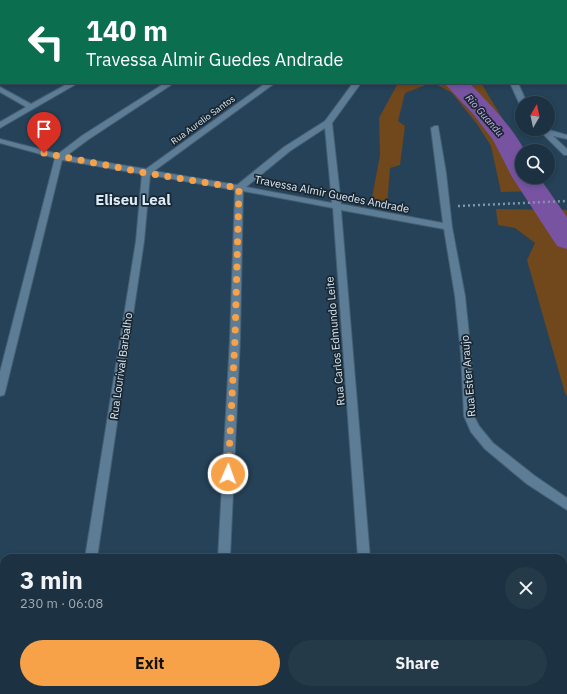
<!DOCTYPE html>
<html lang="en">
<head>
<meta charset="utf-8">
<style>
  :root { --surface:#1c3242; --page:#253a49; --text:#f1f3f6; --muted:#a0aab2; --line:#3a4d5b; --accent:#f7a149 }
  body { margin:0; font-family:"IBM Plex Sans",sans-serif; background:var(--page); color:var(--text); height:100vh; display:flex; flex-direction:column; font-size:15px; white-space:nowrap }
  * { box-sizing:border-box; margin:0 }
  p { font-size:13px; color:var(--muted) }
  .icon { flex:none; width:22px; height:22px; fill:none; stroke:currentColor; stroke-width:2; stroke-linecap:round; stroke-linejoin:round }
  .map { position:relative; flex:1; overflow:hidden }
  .drawer { position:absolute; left:0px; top:554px; width:567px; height:140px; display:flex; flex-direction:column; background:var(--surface); border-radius:12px 12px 0 0; box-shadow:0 2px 6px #0003,0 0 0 1px var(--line) }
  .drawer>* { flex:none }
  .top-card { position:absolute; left:0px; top:0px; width:567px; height:84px; box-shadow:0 2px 6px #0003,0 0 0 1px var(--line); background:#0b6e4f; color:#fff; overflow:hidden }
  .needle { width:26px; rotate:9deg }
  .tools { position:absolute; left:515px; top:96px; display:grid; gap:8px }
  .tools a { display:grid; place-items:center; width:40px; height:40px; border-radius:50%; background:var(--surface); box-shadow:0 2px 6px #0003,0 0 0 1px var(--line); font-size:20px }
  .pin { position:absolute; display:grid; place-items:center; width:34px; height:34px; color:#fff; margin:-41px -17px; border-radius:50% 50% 50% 0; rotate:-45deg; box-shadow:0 0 4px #0007 }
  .pin .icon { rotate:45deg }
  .me { position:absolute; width:44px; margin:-22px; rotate:2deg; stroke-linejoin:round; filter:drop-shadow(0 0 3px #0008) }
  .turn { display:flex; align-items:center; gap:14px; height:84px; padding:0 20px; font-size:18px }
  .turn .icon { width:52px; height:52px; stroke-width:2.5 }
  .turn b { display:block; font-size:28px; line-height:34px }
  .round { display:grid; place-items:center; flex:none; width:42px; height:42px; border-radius:21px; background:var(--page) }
  .overview { display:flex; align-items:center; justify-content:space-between; height:68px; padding:0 20px }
  h1 { font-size:24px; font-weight:800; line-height:30px }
  .primary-button { display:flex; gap:8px; margin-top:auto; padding:8px 20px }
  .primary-button a { flex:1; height:46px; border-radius:24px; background:var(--accent); color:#111; font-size:16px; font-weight:800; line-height:46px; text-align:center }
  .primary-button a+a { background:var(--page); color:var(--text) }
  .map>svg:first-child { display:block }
  .green { fill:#71471c }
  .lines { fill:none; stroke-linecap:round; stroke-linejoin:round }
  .river { fill:#7753a2; fill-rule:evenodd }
  .minor-casing { stroke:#445e71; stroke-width:2 }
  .path { stroke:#7f96a8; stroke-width:2.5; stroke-dasharray:2 3; stroke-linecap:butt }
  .minor { fill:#5d7c95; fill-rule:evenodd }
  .route { stroke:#f7a149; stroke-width:7; stroke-dasharray:0 12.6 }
  .labels { text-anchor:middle; stroke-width:3.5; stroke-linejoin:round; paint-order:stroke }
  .far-street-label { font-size:9px; fill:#d9eaf8; stroke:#1a2731 }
  .far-water-label { font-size:10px; font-style:italic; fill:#ceb3f4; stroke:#1a2731 }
  .street-label { font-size:11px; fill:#d9eaf8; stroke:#1a2731 }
  .district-label { font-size:15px; font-weight:bold; fill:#d9eaf8; stroke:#1a2731 }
</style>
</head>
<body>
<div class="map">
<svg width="567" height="694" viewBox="0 0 567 694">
  <rect width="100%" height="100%" fill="#254258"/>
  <g class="green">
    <path d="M398 83H431L405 93 398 121 405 126 400 165 390 168 387 206 371 203 380 155 379 118Z"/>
    <path d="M434 83H481L522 151V177H536L544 191 501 192 491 146 477 124 452 93Z"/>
    <path d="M496 209 566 210 567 212V396L565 393 527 260 535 243 515 228 498 225Z"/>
  </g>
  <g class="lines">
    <g class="river">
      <path d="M503 0H524L502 1Z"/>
      <path d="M444 83H469C490 104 511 125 525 151H522V177H539L567 217V249L557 246 512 177 493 140 473 114Z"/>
    </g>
    <g class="minor-casing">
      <g id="minor">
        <path d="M107 0H114L115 1H108Z"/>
        <path d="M565 0H567V5L566 1H564Z"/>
        <rect x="0" y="9" width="1" height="4"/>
        <rect x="0" y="23" width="1" height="4"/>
        <rect x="0" y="68" width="1" height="4"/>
        <path d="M69 83H78L0 128V122L26 107 0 92V87L31 104Z"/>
        <path d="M165 83H174L89 139 66 156 146 169 266 83H275L154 171 237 185 284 147 325 121 353 83H361L332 123 341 204 443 223 431 128 435 126H438L446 173 452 227 465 296 471 354 474 416 479 426 493 443 535 476 567 498V510L527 484 485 449 471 432 464 416 461 354 455 296 444 229 341 210 370 558H358L333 208 243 191 240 339 230 558H218L230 339 235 190 150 175 144 241 97 558H85L136 241 142 174 62 160 5 392 4 395 0 396V372L55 158 0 143V139L58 154 83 135ZM325 128 332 203 246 187 290 151Z"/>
        <path d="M510 83H518L527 103 520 105Z"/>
        <path d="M538 129H546L567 135V139L553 136 567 149V155H564Z"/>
        <rect x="563" y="642" width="4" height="14"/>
        <path d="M62 690H76L75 694H61Z"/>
        <rect x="210" y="690" width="14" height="4"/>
        <path d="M348 690H363L361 694H346Z"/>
      </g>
    </g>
    <path class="path" d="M458 206 567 201"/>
    <use href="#minor" class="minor"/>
  </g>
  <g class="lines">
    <path class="route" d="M44 153 146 173 239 188 235 339 228 474"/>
  </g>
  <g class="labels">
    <g class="far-street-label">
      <text transform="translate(203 120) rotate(-36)" y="3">Rua Aurelio Santos</text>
    </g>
    <g class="far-water-label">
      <text transform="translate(485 115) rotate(49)" y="4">Rio Guandu</text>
    </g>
    <g class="street-label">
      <text transform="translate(332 194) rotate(11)" y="4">Travessa Almir Guedes Andrade</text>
      <text transform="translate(335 341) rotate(-95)" y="4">Rua Carlos Edmundo Leite</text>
      <text transform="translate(121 366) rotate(-82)" y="4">Rua Lourival Barbalho</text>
      <text transform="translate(468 376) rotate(-95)" y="4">Rua Ester Araujo</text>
    </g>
    <g class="district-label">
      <text x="133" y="205">Eliseu Leal</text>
    </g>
  </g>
</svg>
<div class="tools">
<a><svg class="needle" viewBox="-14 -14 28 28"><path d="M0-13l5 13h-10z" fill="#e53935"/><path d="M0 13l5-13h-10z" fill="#a0aab2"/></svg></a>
<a><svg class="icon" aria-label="search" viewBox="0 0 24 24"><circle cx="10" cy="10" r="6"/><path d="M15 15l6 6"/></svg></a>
</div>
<div class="pin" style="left:44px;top:153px;background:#d93025"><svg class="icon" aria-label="arrive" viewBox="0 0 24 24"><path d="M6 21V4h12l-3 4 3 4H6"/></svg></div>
<svg class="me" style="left:228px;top:474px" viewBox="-20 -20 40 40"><circle r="17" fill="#f7a149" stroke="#fff" stroke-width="3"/><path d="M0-11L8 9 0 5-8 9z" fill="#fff"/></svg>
<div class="top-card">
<div class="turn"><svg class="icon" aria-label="left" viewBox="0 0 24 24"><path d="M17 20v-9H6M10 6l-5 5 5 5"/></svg><div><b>140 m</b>Travessa Almir Guedes Andrade</div></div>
</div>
<section class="drawer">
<div class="overview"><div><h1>3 min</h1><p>230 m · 06:08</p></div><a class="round"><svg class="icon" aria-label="close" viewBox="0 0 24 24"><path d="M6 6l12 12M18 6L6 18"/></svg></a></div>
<div class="primary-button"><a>Exit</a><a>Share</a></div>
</section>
</div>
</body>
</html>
